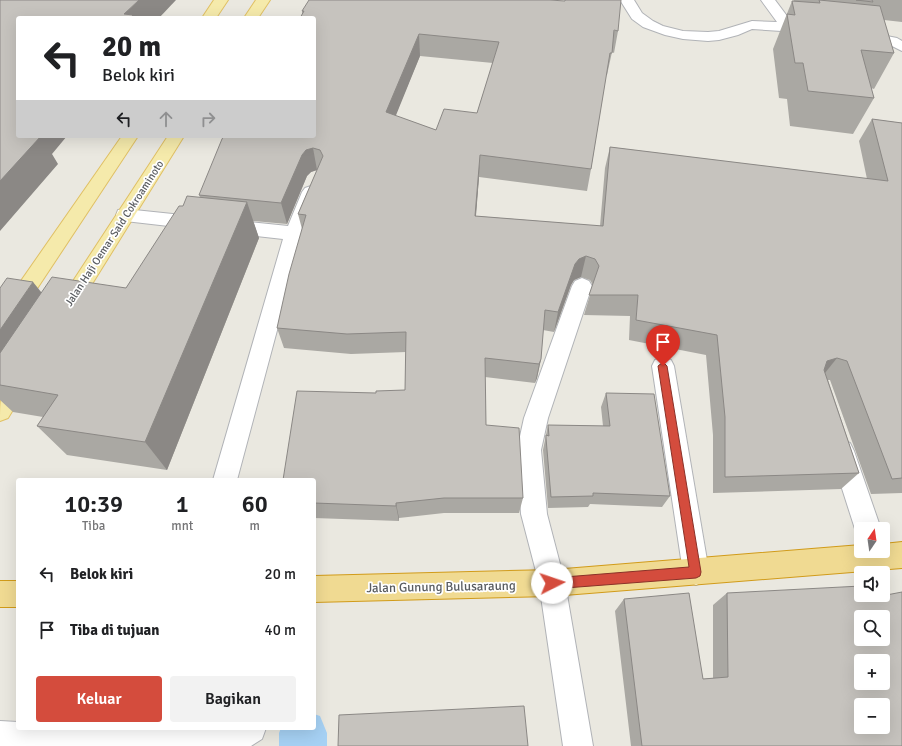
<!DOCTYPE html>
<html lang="id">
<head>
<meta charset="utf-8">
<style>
  :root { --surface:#fff; --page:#f2f2f2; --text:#202124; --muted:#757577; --accent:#d44c3d }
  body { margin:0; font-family:Signika,sans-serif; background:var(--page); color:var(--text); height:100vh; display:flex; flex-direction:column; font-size:15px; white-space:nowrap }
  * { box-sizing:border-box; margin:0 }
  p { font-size:13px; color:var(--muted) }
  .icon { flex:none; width:22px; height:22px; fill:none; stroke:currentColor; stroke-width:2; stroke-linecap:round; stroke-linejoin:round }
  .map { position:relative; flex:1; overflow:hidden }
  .drawer { position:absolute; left:16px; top:478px; width:300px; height:252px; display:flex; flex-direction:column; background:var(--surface); border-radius:4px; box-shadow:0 4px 16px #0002 }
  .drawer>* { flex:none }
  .hud { position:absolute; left:16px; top:16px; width:300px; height:122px; border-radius:4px; box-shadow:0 4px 16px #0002; background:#fff; color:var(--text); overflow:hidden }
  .needle { width:26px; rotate:13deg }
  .fabs { position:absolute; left:854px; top:522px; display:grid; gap:8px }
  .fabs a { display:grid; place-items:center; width:36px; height:36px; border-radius:4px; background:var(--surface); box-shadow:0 4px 16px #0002; font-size:20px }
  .pin { position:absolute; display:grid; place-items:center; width:34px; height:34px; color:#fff; margin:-41px -17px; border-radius:50% 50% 50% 0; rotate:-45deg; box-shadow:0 0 4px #0007 }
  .pin .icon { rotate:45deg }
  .me { position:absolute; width:44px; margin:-22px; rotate:86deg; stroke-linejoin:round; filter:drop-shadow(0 0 3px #0008) }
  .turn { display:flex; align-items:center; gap:14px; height:84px; padding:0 20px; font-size:18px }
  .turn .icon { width:52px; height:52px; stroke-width:2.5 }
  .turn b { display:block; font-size:28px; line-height:34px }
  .lanes { display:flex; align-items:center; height:38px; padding:0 20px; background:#0003; justify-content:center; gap:20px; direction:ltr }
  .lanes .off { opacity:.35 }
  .eta { display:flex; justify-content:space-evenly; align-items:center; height:68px; text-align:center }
  .eta b { font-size:24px; font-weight:600; line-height:28px }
  .primary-button { display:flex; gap:8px; margin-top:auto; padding:8px 20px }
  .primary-button a { flex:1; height:46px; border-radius:4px; background:var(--accent); color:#fff; font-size:16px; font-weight:600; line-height:46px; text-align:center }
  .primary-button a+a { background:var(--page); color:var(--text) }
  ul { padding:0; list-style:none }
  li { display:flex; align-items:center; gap:12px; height:56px; padding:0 20px }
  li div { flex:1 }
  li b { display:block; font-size:15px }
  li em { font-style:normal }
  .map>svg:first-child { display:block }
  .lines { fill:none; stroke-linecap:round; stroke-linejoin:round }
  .canal { fill:#a6d1f4; fill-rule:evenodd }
  .minor-casing { stroke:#b1b3b7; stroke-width:2 }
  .major-casing { stroke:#e0c064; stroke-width:2 }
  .highway-casing { stroke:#d19b1a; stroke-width:2 }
  .minor { fill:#fff; fill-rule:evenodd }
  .major { fill:#f5eaab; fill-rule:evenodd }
  .highway { fill:#f0da92; fill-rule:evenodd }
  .wall { fill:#aaa8a3; fill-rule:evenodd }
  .shaded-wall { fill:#8b8885 }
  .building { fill:#c6c3be; stroke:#8b8885; fill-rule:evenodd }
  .route { fill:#d44c3d; stroke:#8a3128 }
  .labels { text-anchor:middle; stroke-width:3.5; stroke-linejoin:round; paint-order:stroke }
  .street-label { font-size:11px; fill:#595c60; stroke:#fff }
  .near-street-label { font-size:13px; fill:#595c60; stroke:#fff }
</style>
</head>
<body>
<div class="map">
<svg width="902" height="746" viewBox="0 0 902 746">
  <rect width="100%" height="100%" fill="#eae8e0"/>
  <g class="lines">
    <path class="canal" d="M314 714 320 716 327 733V746H279V733L281 728H314Z"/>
    <g class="minor-casing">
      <g id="minor">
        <path d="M620 0H634L642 13 653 21 663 26 683 31 708 32 719 31 752 21 777 22 761 0H775L793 24 802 25 804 28 802 31 797 32 752 29 738 35 719 40 708 41 683 39 665 35 643 27 632 19Z"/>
        <path d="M861 31 897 38 902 41V51L888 44 856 38 854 35 856 32Z"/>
        <path d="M311 186 317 188 320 192 303 233 237 480H213L283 239 125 221 118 220 116 215 118 210 125 209 288 226 302 192 305 188Z"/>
        <path d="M582 278 589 281 592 286 548 418 541 450 547 514 565 583 593 746H563L539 583 521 514 517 450 524 418 572 286 575 281Z"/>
        <path d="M663 357 671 360 674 366 709 572 705 581 696 585 687 581 683 572 652 366 655 360Z"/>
        <path d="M842 440 850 443 854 451 881 529H861V538H859L855 529 830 451 834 443Z"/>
        <path d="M0 721 18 722V728H266L262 739 251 746H0Z"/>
      </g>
    </g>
    <g class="major-casing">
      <g id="major">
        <path d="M214 0H228L216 18H202Z"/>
        <path d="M256 0H270L258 18H244Z"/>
        <path d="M122 136H138L7 334 0 336V311Z"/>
        <path d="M168 136H184L74 313 67 315 60 313 57 307 60 301Z"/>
        <path d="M20 371 28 373 31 380 8 418 0 421C0 401 0 379 20 371Z"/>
      </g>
    </g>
    <g class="highway-casing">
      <g id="highway">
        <path d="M902 542V568L552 596 314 602V576L552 570 861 545V551H883V544Z"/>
        <rect x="0" y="581" width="18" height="26"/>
      </g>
    </g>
    <use href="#minor" class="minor"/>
    <use href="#major" class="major"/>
    <use href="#highway" class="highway"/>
  </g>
  <g class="wall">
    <path d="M793 0H902V22L884 20 894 53 874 89 871 88 874 98 853 134 790 126 787 99 779 98 773 49 792 1H794Z"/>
    <path d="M302 11 618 31 614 53 612 52 607 75H606L591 169 587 191 479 177 476 216 600 226 605 168 610 147 867 179 859 141 872 119 902 123V493L871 494 830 380H828L859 473 841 489 713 493V435L706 355 629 340 630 316 584 315 593 285 590 280 581 277 574 280 571 285 554 332 543 330 541 359 537 378 535 383 485 377 486 425 523 498 519 513H444L399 518V521L314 518V480L376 393 405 390 406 352 351 354 284 348 277 328 302 229 298 214 317 170 311 172 307 176 287 224 253 221 259 238 167 470 67 455 37 426 43 417 13 412 0 400V288L41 292 126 288 183 206 200 197 199 195 314 136ZM420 56 493 63 477 113 436 130 395 116Z"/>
    <path d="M606 393 670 496 662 507 590 504 588 507 548 508 543 450 548 425 603 426 601 407Z"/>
    <path d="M727 593 902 746H631L615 611 624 599 703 679 713 678V605Z"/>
  </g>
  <g class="shaded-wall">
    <path d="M139 0H176L159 18H126L124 14Z"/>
    <path d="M419 34 420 56 388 135 386 112Z"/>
    <path d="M29 136H67L52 154 58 164 0 231V181Z"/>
    <path d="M313 148 317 170 311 172 307 176 287 224 281 203 302 155 306 150Z"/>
    <path d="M480 155 479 177 474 238 475 216Z"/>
    <path d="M247 202 259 238 167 470 145 442Z"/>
    <path d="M586 256 581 277 574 280 571 285 554 332 558 312 575 264 579 259Z"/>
    <path d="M33 282 54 308 0 385V330Z"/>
    <path d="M837 358 821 378 827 361Z"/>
    <path d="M541 359 537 378 535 383 539 364Z"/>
    <path d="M396 503 399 518V521L396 506Z"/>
  </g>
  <g class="building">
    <path d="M0 0H139L124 14 133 15 130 18H18V136H41L0 181Z"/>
    <path d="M309 0H550L565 1V0H621L618 31 614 30 612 53H610L591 169 480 155 475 216 603 226 610 147 888 181 872 119 902 123V478L892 479 847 361 837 358 827 361 824 370 859 473 725 477V417L717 335 636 320 638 295H589L599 266 595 259 586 256 579 259 575 264 558 312 545 310 541 359 539 364 485 358 486 425 519 428 523 498H444L396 503V506L314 503V480H283L297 391 376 393V391L405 390 406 332 347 334 277 328 289 274 306 215 298 214 323 156 320 150 313 148 306 150 302 155 281 203 199 195 222 139 224 136H314V18H300L304 11H302ZM419 34 499 42 477 113 444 109 436 130 386 112Z"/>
    <path d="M819 0 880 6 894 53 861 50 874 98 808 91 803 63H795L787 14 795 15 792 1 820 3Z"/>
    <path d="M856 0H872L873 2Z"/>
    <path d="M187 196 247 202 145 442 37 426 58 395 0 385V353L52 277 126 288 179 206H183Z"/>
    <path d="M7 278 33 282 0 330V288Z"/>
    <path d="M606 393 654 394 670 496 593 493V496L551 497 546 438V435L549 436 548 425 610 426Z"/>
    <path d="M861 586V595H870L871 598 902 592V746H642L624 599 689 593 703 679 728 677 727 593ZM861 617H883V639H861ZM861 661H883V683H861ZM861 705H883V727H861Z"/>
    <path d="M524 706 528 746H338L339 715Z"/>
  </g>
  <path class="route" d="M663 362 667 366 701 572 700 576 696 578 552 589 548 587 546 583 548 579 552 578 689 567 658 366Z"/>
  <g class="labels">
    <g class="street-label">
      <text transform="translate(114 233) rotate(-57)" y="4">Jalan Haji Oemar Said Cokroaminoto</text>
    </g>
    <g class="near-street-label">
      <text transform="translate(441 586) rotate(-1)" y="5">Jalan Gunung Bulusaraung</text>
    </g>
  </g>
</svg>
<div class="fabs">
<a><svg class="needle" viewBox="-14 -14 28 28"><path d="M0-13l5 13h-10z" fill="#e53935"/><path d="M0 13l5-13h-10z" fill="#757577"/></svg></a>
<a><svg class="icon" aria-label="sound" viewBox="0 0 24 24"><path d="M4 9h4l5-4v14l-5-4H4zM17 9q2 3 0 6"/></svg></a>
<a><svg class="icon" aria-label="search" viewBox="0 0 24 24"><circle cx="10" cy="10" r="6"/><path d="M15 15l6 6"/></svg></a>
<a>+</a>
<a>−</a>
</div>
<div class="pin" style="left:663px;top:366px;background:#d93025"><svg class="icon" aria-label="arrive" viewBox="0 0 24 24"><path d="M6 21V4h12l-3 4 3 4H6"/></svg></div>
<svg class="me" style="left:552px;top:583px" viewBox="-20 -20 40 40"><circle r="19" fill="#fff"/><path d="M0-13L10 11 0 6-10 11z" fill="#d44c3d"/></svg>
<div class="hud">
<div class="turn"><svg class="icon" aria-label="left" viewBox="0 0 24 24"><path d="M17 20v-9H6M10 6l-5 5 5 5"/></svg><div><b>20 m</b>Belok kiri</div></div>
<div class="lanes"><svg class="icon" aria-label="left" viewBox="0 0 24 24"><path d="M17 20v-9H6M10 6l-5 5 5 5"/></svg><svg class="icon off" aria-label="ahead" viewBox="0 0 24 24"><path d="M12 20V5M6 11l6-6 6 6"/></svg><svg class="icon off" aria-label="right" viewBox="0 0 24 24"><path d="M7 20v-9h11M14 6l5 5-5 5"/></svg></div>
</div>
<section class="drawer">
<div class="eta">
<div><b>10:39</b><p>Tiba</p></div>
<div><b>1</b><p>mnt</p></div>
<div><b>60</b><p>m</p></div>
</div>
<ul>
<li><svg class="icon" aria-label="left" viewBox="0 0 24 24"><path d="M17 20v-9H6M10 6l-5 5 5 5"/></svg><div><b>Belok kiri</b></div><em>20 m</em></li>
<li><svg class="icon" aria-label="arrive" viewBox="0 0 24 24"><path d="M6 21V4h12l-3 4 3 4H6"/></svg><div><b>Tiba di tujuan</b></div><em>40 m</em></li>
</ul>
<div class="primary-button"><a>Keluar</a><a>Bagikan</a></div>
</section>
</div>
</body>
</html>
